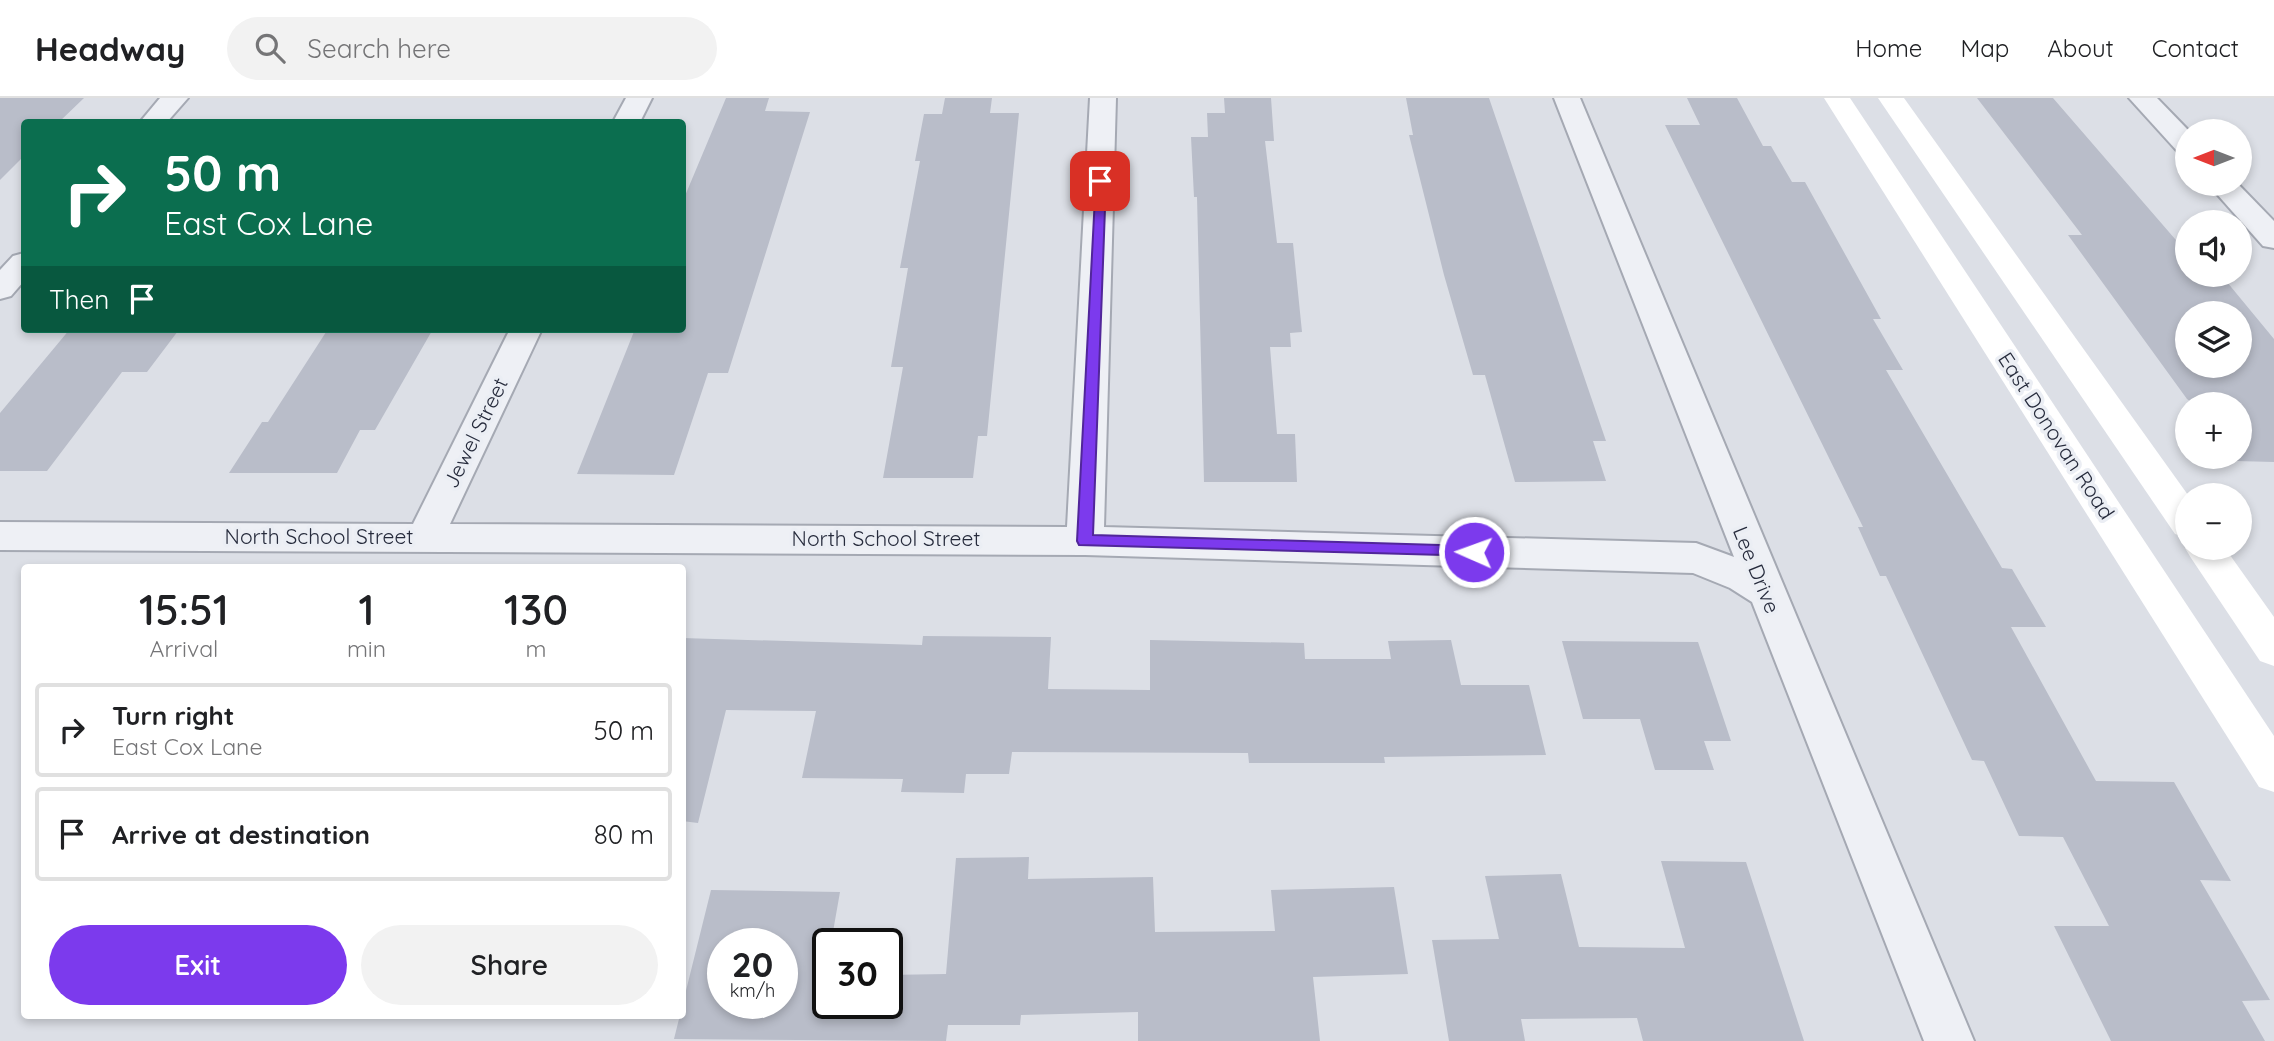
<!DOCTYPE html>
<html lang="en">
<head>
<meta charset="utf-8">
<style>
  :root { --surface:#fff; --page:#f2f2f2; --text:#202124; --muted:#757577; --line:#e0e0e0; --accent:#7c3aed }
  body { margin:0; font-family:Quicksand,sans-serif; background:var(--page); color:var(--text); height:100vh; display:flex; flex-direction:column; font-size:26px; white-space:nowrap }
  * { box-sizing:border-box; margin:0 }
  p { font-size:23px; color:var(--muted) }
  .icon { flex:none; width:38px; height:38px; fill:none; stroke:currentColor; stroke-width:2; stroke-linecap:round; stroke-linejoin:round }
  .map { position:relative; flex:1; overflow:hidden }
  .side { position:absolute; left:21px; top:466px; width:665px; height:455px; display:flex; flex-direction:column; background:var(--surface); border-radius:7px; box-shadow:0 4px 10px #0003 }
  .side>* { flex:none }
  .guide { position:absolute; left:21px; top:21px; width:665px; height:214px; border-radius:7px; box-shadow:0 4px 10px #0003; background:#0b6e4f; color:#fff; overflow:hidden }
  .needle { width:46px; rotate:270deg }
  .buttons { position:absolute; left:2175px; top:21px; display:grid; gap:14px }
  .buttons a { display:grid; place-items:center; width:77px; height:77px; border-radius:50%; background:var(--surface); box-shadow:0 4px 10px #0003; font-size:35px }
  .speed { position:absolute; left:707px; top:830px; display:flex; gap:14px; font-size:35px; font-weight:700; text-align:center }
  .speed>* { display:grid; place-content:center; width:91px; height:91px; border-radius:50%; background:var(--surface); box-shadow:0 4px 10px #0003; line-height:1 }
  .speed small { font-size:18px; font-weight:400 }
  .speed .limit { border:4px solid #111; border-radius:10px; background:#fff; color:#111 }
  .pin { position:absolute; display:grid; place-items:center; width:60px; height:60px; color:#fff; margin:-30px; border-radius:14px; box-shadow:0 4px 10px #0006 }
  .me { position:absolute; width:77px; margin:-38px; rotate:272deg; stroke-linejoin:round; filter:drop-shadow(0 0 5px #0008) }
  .turn { display:flex; align-items:center; gap:24px; height:147px; padding:0 28px; font-size:32px }
  .turn .icon { width:91px; height:91px; stroke-width:2.5 }
  .turn b { display:block; font-size:49px; line-height:60px }
  .then { display:flex; align-items:center; height:66px; padding:0 28px; background:#0003; gap:14px; font-size:26px }
  .eta { display:flex; justify-content:space-evenly; align-items:center; height:119px; text-align:center }
  .eta b { font-size:42px; font-weight:600; line-height:49px }
  .button { display:flex; gap:14px; margin-top:auto; padding:14px 28px }
  .button a { flex:1; height:80px; border-radius:42px; background:var(--accent); color:#fff; font-size:28px; font-weight:600; line-height:80px; text-align:center }
  .button a+a { background:var(--page); color:var(--text) }
  ul { padding:0; list-style:none }
  li { display:flex; align-items:center; gap:21px; height:94px; margin:0 14px 10px; padding:0 14px; border:4px solid var(--line); border-radius:7px }
  li div { flex:1 }
  li b { display:block; font-size:26px }
  li em { font-style:normal }
  header { display:flex; align-items:center; gap:42px; box-sizing:border-box; height:98px; padding:0 35px; background:var(--surface); border-bottom:2px solid var(--line) }
  header strong { font-size:33px }
  nav { display:flex; gap:38px; margin-inline-start:auto; font-size:24px }
  .search { width:490px; height:63px; background:var(--page); display:flex; align-items:center; gap:18px; box-sizing:border-box; padding:0 24px; border-radius:38px; color:var(--muted); font-size:26px }
  .map>svg:first-child { display:block }
  .building { fill:#b9bdc9; fill-rule:evenodd }
  .lines { fill:none; stroke-linecap:round; stroke-linejoin:round }
  .minor-casing { stroke:#a5a9b3; stroke-width:4 }
  .minor { fill:#eef0f5; fill-rule:evenodd }
  .secondary { fill:#fff; fill-rule:evenodd }
  .route { fill:#7c3aed; stroke:#51269a; stroke-width:2 }
  .labels { text-anchor:middle; stroke-width:7; stroke-linejoin:round; paint-order:stroke }
  .street-label { font-size:21px; fill:#262b3c; stroke:#ebeef4 }
</style>
</head>
<body>
<header>
<strong>Headway</strong>
<div class="search"><svg class="icon" aria-label="search" viewBox="0 0 24 24"><circle cx="10" cy="10" r="6"/><path d="M15 15l6 6"/></svg>Search here</div>
<nav><a>Home</a><a>Map</a><a>About</a><a>Contact</a></nav>
</header>
<div class="map">
<svg width="2274" height="943" viewBox="0 0 2274 943">
  <rect width="100%" height="100%" fill="#dcdfe6"/>
  <g class="building">
    <path d="M0 0H84L59 24H24V58L0 82Z"/>
    <path d="M726 0H769L765 13 810 14 728 275H708L674 377 577 376 635 231H682V105Z"/>
    <path d="M945 0H992L990 15H1019L987 338H978L973 380H883L903 269H891L908 170H900L920 63H915L924 16H942Z"/>
    <path d="M1224 0H1271L1274 43H1265L1277 145H1293L1302 234 1290 235 1291 249H1270L1277 336H1295L1297 384H1204L1197 99H1194L1191 39H1208L1207 15H1225Z"/>
    <path d="M1406 0H1489L1606 343H1593L1606 383 1515 384 1485 277H1473L1444 177 1409 37H1413Z"/>
    <path d="M1687 0H1737L1763 48H1771L1792 84H1805L1881 221H1873L1903 272H1886L2002 470 2012 471 2046 529H2011L2096 683 2174 684 2231 783 2200 782 2270 902 2242 903 2265 943H2111L2054 828H2109L2063 739 2019 738 1984 663 1972 662 1886 478H1880L1858 429H1863L1665 27H1700Z"/>
    <path d="M1977 0H2053L2188 156V177L2222 178 2274 241V364L2236 363 2233 359H2240V306H2194L2187 301 2068 137H2082ZM2188 215H2240V268H2188Z"/>
    <path d="M70 231 178 233 147 274H122L47 373H0V315Z"/>
    <path d="M328 231H433L375 332H360L337 375H229L262 324H268Z"/>
    <path d="M923 538 1051 539 1048 591 1150 592V542L1304 545 1305 561H1391L1388 543 1451 542 1461 587H1529L1546 657 1384 659 1385 665H1249L1248 655 1012 654 1009 676H966L964 695 901 694 903 681 802 680 816 613 726 612 698 725 682 723V540L922 547Z"/>
    <path d="M1562 543 1698 544 1731 643H1704L1714 672H1655L1640 621H1583Z"/>
    <path d="M1029 759 1028 781 1153 779 1155 834 1275 833 1271 792 1394 789 1408 876 1313 879 1320 943H1138V914L1021 917 1020 927H948L946 943 674 941 711 792 840 794 831 845H828L825 878H828V905H887V877L946 876 956 760ZM723 845H782V905H723Z"/>
    <path d="M1661 763 1746 764 1804 943H1643L1637 920 1521 921 1525 943H1449L1432 842 1499 841 1485 778 1561 776 1579 849 1685 850Z"/>
  </g>
  <g class="lines">
    <g class="minor-casing">
      <g id="minor">
        <path d="M160 0H188L167 24H140Z"/>
        <path d="M626 0H652L640 24H613Z"/>
        <path d="M1090 0H1116L1104 429 1696 445 1734 459 1554 0H1580L1974 943H1924L1752 504 1730 490 1693 475 1085 457 0 452V424L413 426 510 231H542L450 426 1067 429Z"/>
        <path d="M2129 0H2157L2189 33 2188 56 2178 54Z"/>
        <path d="M2208 86H2238L2274 123V150L2263 148Z"/>
        <path d="M24 155V183L11 198 0 201V172L13 158Z"/>
      </g>
    </g>
    <use href="#minor" class="minor"/>
    <g class="secondary">
      <path d="M1824 0H1850L2274 638V694L2259 689Z"/>
      <path d="M1878 0H1904L2188 397V440L2175 436Z"/>
      <path d="M2188 445V450H2225L2274 519V568L2260 563 2191 460 2185 450Z"/>
    </g>
  </g>
  <path class="route" d="M1096 80 1106 83 1093 437 1474 448 1482 454 1480 458 1079 447 1077 443Z"/>
  <g class="labels">
    <g class="street-label">
      <text transform="translate(476 335) rotate(-64)" y="7">Jewel Street</text>
      <text transform="translate(2056 338) rotate(57)" y="7">East Donovan Road</text>
      <text x="319" y="446">North School Street</text>
      <text x="886" y="448">North School Street</text>
      <text transform="translate(1756 472) rotate(68)" y="7">Lee Drive</text>
    </g>
  </g>
</svg>
<div class="buttons">
<a><svg class="needle" viewBox="-14 -14 28 28"><path d="M0-13l5 13h-10z" fill="#e53935"/><path d="M0 13l5-13h-10z" fill="#757577"/></svg></a>
<a><svg class="icon" aria-label="sound" viewBox="0 0 24 24"><path d="M4 9h4l5-4v14l-5-4H4zM17 9q2 3 0 6"/></svg></a>
<a><svg class="icon" aria-label="layers" viewBox="0 0 24 24"><path d="M12 4l9 5-9 5-9-5zM3 14l9 5 9-5"/></svg></a>
<a>+</a>
<a>−</a>
</div>
<div class="speed"><div>20<small>km/h</small></div><div class="limit">30</div></div>
<div class="pin" style="left:1100px;top:83px;background:#d93025"><svg class="icon" aria-label="arrive" viewBox="0 0 24 24"><path d="M6 21V4h12l-3 4 3 4H6"/></svg></div>
<svg class="me" style="left:1474px;top:454px" viewBox="-20 -20 40 40"><circle r="17" fill="#7c3aed" stroke="#fff" stroke-width="3"/><path d="M0-11L8 9 0 5-8 9z" fill="#fff"/></svg>
<div class="guide">
<div class="turn"><svg class="icon" aria-label="right" viewBox="0 0 24 24"><path d="M7 20v-9h11M14 6l5 5-5 5"/></svg><div><b>50 m</b>East Cox Lane</div></div>
<div class="then">Then<svg class="icon" aria-label="arrive" viewBox="0 0 24 24"><path d="M6 21V4h12l-3 4 3 4H6"/></svg></div>
</div>
<section class="side">
<div class="eta">
<div><b>15:51</b><p>Arrival</p></div>
<div><b>1</b><p>min</p></div>
<div><b>130</b><p>m</p></div>
</div>
<ul>
<li><svg class="icon" aria-label="right" viewBox="0 0 24 24"><path d="M7 20v-9h11M14 6l5 5-5 5"/></svg><div><b>Turn right</b><p>East Cox Lane</p></div><em>50 m</em></li>
<li><svg class="icon" aria-label="arrive" viewBox="0 0 24 24"><path d="M6 21V4h12l-3 4 3 4H6"/></svg><div><b>Arrive at destination</b></div><em>80 m</em></li>
</ul>
<div class="button"><a>Exit</a><a>Share</a></div>
</section>
</div>
</body>
</html>
